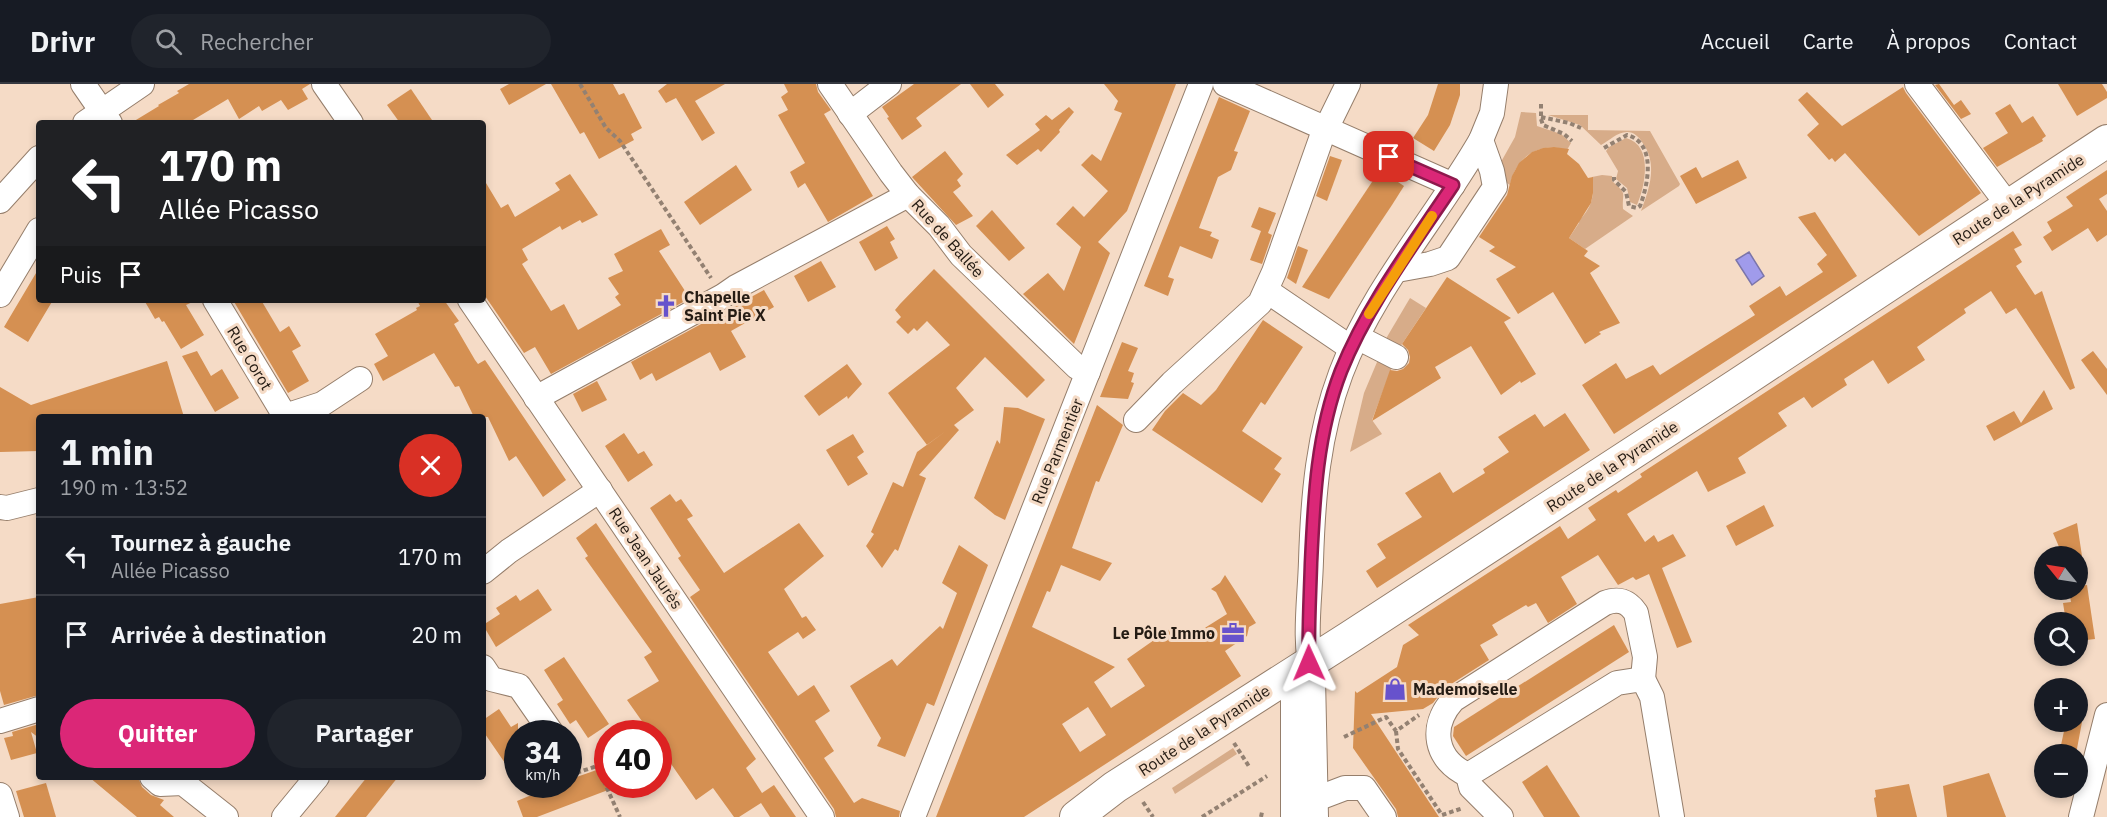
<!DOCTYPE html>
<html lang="fr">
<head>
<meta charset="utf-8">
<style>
  :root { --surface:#171b24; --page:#20242c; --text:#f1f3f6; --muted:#9ea1a6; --line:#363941; --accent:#db2777 }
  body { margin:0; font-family:"IBM Plex Sans",sans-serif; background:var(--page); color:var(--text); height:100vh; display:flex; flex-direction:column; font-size:22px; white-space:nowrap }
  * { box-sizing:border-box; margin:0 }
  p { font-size:20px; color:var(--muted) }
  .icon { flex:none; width:33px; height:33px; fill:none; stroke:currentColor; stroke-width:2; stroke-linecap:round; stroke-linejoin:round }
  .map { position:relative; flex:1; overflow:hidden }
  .details { position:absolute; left:36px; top:330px; width:450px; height:366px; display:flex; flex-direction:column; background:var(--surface); border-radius:6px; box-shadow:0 3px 9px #0003 }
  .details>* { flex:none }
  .top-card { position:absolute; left:36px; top:36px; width:450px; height:183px; border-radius:6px; box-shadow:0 3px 9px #0003; background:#202124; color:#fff; overflow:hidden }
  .needle { width:39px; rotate:300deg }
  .fabs { position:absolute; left:2034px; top:462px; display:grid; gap:12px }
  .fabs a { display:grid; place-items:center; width:54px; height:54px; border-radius:50%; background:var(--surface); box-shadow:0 3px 9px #0003; font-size:30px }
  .speed { position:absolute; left:504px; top:636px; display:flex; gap:12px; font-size:30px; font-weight:700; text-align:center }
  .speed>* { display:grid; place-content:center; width:78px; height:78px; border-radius:50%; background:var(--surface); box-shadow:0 3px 9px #0003; line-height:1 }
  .speed small { font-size:15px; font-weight:400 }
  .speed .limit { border:9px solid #d22; background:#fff; color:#111 }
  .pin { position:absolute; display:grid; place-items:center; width:51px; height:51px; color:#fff; margin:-26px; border-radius:12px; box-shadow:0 3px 9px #0006 }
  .me { position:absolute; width:66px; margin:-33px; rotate:359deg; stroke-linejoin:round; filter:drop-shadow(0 0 4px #0008) }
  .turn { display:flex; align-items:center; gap:21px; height:126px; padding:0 24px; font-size:27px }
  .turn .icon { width:78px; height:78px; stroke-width:2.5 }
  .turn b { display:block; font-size:42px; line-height:51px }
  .then { display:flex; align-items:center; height:57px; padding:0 24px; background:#0003; gap:12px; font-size:22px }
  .round { display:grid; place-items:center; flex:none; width:63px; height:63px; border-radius:32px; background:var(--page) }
  .headline { display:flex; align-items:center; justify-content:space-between; height:102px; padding:0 24px }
  h1 { font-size:36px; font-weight:700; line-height:45px }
  .button { display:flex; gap:12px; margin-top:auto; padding:12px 24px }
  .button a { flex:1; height:69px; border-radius:36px; background:var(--accent); color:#fff; font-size:24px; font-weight:700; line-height:69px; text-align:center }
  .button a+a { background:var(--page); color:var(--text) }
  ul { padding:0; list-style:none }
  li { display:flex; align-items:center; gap:18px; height:78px; padding:0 24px; border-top:2px solid var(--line) }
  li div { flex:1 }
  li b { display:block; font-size:22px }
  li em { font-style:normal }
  header { display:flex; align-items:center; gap:36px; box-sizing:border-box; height:84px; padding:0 30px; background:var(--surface); border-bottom:2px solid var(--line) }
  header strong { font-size:28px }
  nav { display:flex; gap:33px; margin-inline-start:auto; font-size:21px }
  .search { width:420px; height:54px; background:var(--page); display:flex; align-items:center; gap:15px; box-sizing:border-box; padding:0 21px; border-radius:33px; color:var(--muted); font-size:22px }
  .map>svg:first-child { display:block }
  .green { fill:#d7ac89 }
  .water { fill:#a09beb; stroke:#7b75aa; stroke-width:1.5 }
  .building { fill:#d59052; fill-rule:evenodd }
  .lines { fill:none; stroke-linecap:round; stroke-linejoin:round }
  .minor-casing { stroke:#957e6b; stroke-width:26 }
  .major-casing { stroke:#957e6b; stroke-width:34 }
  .path { stroke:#938172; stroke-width:4; stroke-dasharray:4.5 3; stroke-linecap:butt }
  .minor { stroke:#fff; stroke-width:24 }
  .major { stroke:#fff; stroke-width:32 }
  .route-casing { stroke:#8e194d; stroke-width:15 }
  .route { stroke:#db2777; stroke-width:10 }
  .slow { stroke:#f59e0b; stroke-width:10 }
  .labels { text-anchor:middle; stroke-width:6; stroke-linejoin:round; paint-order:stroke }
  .street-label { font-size:16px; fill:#251c14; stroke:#f5dbc6 }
  .poi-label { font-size:16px; font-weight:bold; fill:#251c14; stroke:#f5dbc6; text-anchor:start }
</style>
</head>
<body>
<header>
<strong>Drivr</strong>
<div class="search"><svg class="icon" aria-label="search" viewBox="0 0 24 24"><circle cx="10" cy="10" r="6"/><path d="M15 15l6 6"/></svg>Rechercher</div>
<nav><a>Accueil</a><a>Carte</a><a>À propos</a><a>Contact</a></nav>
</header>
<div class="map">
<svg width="2107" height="733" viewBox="0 0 2107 733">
  <rect width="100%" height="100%" fill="#f5dbc6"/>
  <g class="green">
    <path d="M1521 28 1536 29 1537 42 1561 50 1571 59 1567 66C1539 57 1516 73 1510 101L1500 94 1497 85 1515 53Z"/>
    <path d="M1548 31H1588V46L1650 47 1680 100 1679 102 1641 127C1650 104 1658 79 1642 58 1639 53 1634 48 1627 48 1617 48 1609 57 1601 61L1580 41Z"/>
    <path d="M1626 54C1654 61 1645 103 1637 121L1630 118 1627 104 1616 95 1618 87 1606 67 1609 63Z"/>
    <path d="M1602 91 1612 92V97C1628 111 1622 107 1623 125L1633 132 1585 165 1569 154 1579 139 1578 137C1592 125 1595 111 1592 93Z"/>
    <path d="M1410 214 1426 224 1400 263 1384 258Z"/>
    <path d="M1380 271 1394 278 1372 336 1382 350 1350 368 1364 309Z"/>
    <path d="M1233 664 1237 670 1175 710 1172 704Z"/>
  </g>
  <path class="water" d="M1749 168 1764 192 1752 201 1736 176Z"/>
  <g class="building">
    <path d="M189 0H310L302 5 308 15 288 26 281 16 262 27 259 22 239 35 228 15 188 39H131L159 22 158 21 179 9 177 7Z"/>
    <path d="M509 0H546L509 21 500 5Z"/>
    <path d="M551 0H613L619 11 624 9 642 44 631 50 634 56 599 75 584 48 580 50Z"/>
    <path d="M667 0H725L695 17 715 49 702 57 676 14 666 19 658 7Z"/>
    <path d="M784 0H816L818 8 831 26 824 30 873 112 828 138 805 99 798 104 790 88 805 79 778 31 788 26 781 13 788 8Z"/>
    <path d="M914 0H961L916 34 922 42 902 56 887 34 889 33 882 23Z"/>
    <path d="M970 0H995L1004 11 988 24Z"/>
    <path d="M1104 0H1176L1127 127 1098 158 1110 169 1074 260 1023 210 1048 189 1064 207 1081 163 1056 140 1073 122 1084 133 1108 107 1081 81 1092 70 1101 77 1122 29 1114 26 1118 17Z"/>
    <path d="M1438 0H1460V11L1450 41 1434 67 1413 54 1428 31Z"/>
    <path d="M1939 0 1954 21 1961 16 1971 30 1961 35 1935 1Z"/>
    <path d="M2058 0H2102L2107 8V14L2077 32Z"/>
    <path d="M1903 3 1906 9 1981 109 1919 152 1845 69 1835 78 1832 74 1829 76 1807 51 1819 40 1798 16 1807 8 1842 42Z"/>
    <path d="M411 5 434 39H400L387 21Z"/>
    <path d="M1219 13 1250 27 1234 67 1238 68 1231 86 1218 93 1199 144 1212 148 1210 152 1219 156 1212 175 1180 162 1168 193 1174 195 1168 212 1144 202Z"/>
    <path d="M2010 20 2022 39 2033 32 2046 52 2042 55 2043 57 1997 83 1983 64 2008 49 1995 29Z"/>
    <path d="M1069 23 1074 28 1059 46 1060 48 1041 68 1038 65 1017 81 1006 71 1040 46 1035 40 1046 31 1052 36Z"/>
    <path d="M1554 63 1569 65 1567 70 1579 80 1588 94 1593 93V109L1591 119 1569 154 1588 167 1584 172 1600 182 1590 189 1620 239 1599 248 1601 250 1585 260 1553 208 1518 230 1496 195 1516 183 1489 167 1495 163 1479 153 1507 111 1512 92 1519 79 1532 68 1543 64Z"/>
    <path d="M945 67 963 90 957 96 961 102 953 108 973 132 956 141 912 93Z"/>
    <path d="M1330 72 1342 76 1327 117 1316 112Z"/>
    <path d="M1738 76 1747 94 1696 120 1680 92 1696 83 1702 94Z"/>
    <path d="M736 81 752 106 700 141 684 118Z"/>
    <path d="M1380 86 1404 102 1392 121 1329 215 1302 203Z"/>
    <path d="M2107 86V110L2099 115 2107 127V151L2097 158 2088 144 2052 167 2043 153 2052 147 2047 138 2073 122 2066 113Z"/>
    <path d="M570 90 598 131 582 139 580 136 562 146 560 142 522 165 528 176 522 180 551 227 564 220 578 246 621 221 615 213 619 210 608 194 623 187 614 170 661 145 670 161 659 167 689 213 696 211 551 290 535 263 524 269 483 209V94L501 124 508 120 515 133 560 106 555 99Z"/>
    <path d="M1259 123 1276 129 1268 149 1272 151 1262 180 1250 176 1261 147 1251 143Z"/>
    <path d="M992 126 1025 164 1009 177 976 142Z"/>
    <path d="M1815 128 1857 192 1614 350 1582 301 1616 279 1626 295 1653 281 1660 291 1755 231 1749 222 1780 202 1786 212 1823 188 1817 180 1827 171 1798 133Z"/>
    <path d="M887 142 895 155 890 158 898 174 875 187 859 158Z"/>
    <path d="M2013 147 2022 161 2014 165 2022 178 2016 182 2035 211 2042 207 2075 304 2070 306 2016 224 2006 230 1991 207 1964 225 1966 229 1917 263 1925 276 1888 300 1873 276 1844 295 1847 301 1812 324 1804 313 1778 329 1787 342 1738 374 1746 389 1708 408 1697 387 1627 430 1645 458 1654 451 1658 458 1673 450 1686 472 1662 484 1692 558 1677 564 1649 490 1636 496 1633 493 1618 501 1598 471 1561 493 1577 520 1548 539 1536 519 1528 523 1526 521 1492 541 1498 551 1480 561 1489 576 1445 604 1433 619 1423 625 1371 630 1439 733H1398L1396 725 1353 664 1355 607 1357 609 1397 583 1403 561 1419 551 1408 541 1560 442 1568 455 1596 436 1588 424 1616 406 1618 409 1642 393 1640 390Z"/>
    <path d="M1298 162 1308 166 1296 200 1287 194Z"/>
    <path d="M821 177 836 203 808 218 794 192Z"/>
    <path d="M39 184V216H53L28 258 4 243Z"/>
    <path d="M934 185 1045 296 1027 314 985 273 956 304 974 326 954 341 959 346 919 391 926 394 898 467 895 465 882 484 866 462 874 450 871 448 893 398 903 403 917 368 946 347 927 361 888 309 950 261 927 237 917 247 914 244 908 250 896 238 901 233 895 226 900 220Z"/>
    <path d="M1447 193 1511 234 1504 238 1536 290 1521 299 1520 297 1501 311 1471 262 1435 283 1441 294 1372 337 1390 286 1397 287 1403 285 1409 279 1410 273 1408 266 1402 260Z"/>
    <path d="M764 206 774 223 731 247 746 273 720 287 710 268 656 297 652 289 640 296 631 278Z"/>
    <path d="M144 216H197L186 221 204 251 181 265 164 237 162 238 159 233 155 235Z"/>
    <path d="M233 216H261L280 248 289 242 301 262 292 267 309 297 288 309Z"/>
    <path d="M417 216H444L459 237 454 240 475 276 478 280 485 276 566 396 543 413 516 372 509 377 488 333H474L459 302 455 303 434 269 383 297 374 280 388 272 375 250 417 226 416 224 420 222Z"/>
    <path d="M1263 236 1303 263 1265 321 1261 318 1242 347 1282 374 1274 385 1281 390 1262 419 1152 346 1165 327 1183 309 1201 321 1216 306Z"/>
    <path d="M1122 258 1138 264 1128 287 1134 289 1131 298 1134 299 1128 315 1100 313Z"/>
    <path d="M197 267 211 292 222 285 239 314 215 328 182 272Z"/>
    <path d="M2093 267 2107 285V311L2081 276Z"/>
    <path d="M167 277 184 333H39V367L0 368V303L31 321Z"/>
    <path d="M847 280 862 300 848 315 847 312 819 332 804 312Z"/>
    <path d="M597 297 607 316 582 328 573 310Z"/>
    <path d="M2044 306 2053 325 1994 357 1986 342 2014 327 2021 339Z"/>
    <path d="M1097 321 1123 341 1099 398 1096 397 1072 464 1112 479 1100 497 1061 481 1050 508 1047 507 1032 543 1115 583 1094 598 1111 624 1145 602 1127 575 1174 542 1184 557 1227 530 1216 508 1211 505 1220 499 1225 491 1256 539 1249 543 1247 552 1225 567 1241 592 1024 733H936ZM1088 623 1106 651 1080 668 1062 640Z"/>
    <path d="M1004 323 1018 324 1045 335 1005 436 995 431 974 414 997 356 1000 360Z"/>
    <path d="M1565 329 1590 366 1377 504 1366 487 1386 474 1377 460 1422 433 1405 409 1440 388 1453 409 1485 389 1483 385 1509 368 1498 353 1535 330 1544 343Z"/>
    <path d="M624 349 638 370 644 367 653 381 628 398 605 362Z"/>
    <path d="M853 350 864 368 857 373 868 390 848 402 826 366Z"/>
    <path d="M670 410 676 418 681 415 693 432 687 435 724 489 799 439 824 472 784 505 802 534 806 532 816 546 803 555 798 548 768 568 798 612 814 601 830 627 815 637 834 667 824 674 854 719 862 714 900 727 899 733H836L834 725 690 513 700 506 678 474 681 472 650 424Z"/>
    <path d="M1764 421 1774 442 1736 462 1726 442Z"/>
    <path d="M596 439 756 675 746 684 762 709 774 701 796 733H770L761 719 739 733H734L713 704 696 716 658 661V650H651L627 616 659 597 644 573 652 568 585 474 588 472 576 454Z"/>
    <path d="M2077 439 2082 472H2063L2053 449Z"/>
    <path d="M959 461 988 481 934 622 927 619 905 673 877 662 881 654 850 602 892 575 897 582 940 542 943 545 957 509 942 499Z"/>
    <path d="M2087 501 2095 555 2078 557V538H2066L2063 519 2071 518 2069 506H2078V502Z"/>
    <path d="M538 505 552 526 496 563 483 541 500 530 496 524 516 511 520 517Z"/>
    <path d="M39 513V611L4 621 0 607V520Z"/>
    <path d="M1614 541 1629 568 1466 672 1453 652 1454 643Z"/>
    <path d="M564 573 609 640 588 654 576 636 570 640 557 620 563 616 544 586Z"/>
    <path d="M499 625 511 643 518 639V698L483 647V636Z"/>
    <path d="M2066 638H2082L2076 670H2059Z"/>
    <path d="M39 640V654L31 648 37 669 11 676 4 654 13 652 12 648Z"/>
    <path d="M1547 681 1580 733H1544L1522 698Z"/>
    <path d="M608 682V706L537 733H523L517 717 558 700H568V696Z"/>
    <path d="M1989 689 2006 733H1947L1943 702Z"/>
    <path d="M89 693H138L142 703 151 711 164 716 160 721 174 733H137Z"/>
    <path d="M367 693H398L366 733H335Z"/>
    <path d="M46 699 56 733H24L16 707Z"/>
    <path d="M1909 700 1917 733H1877L1874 714 1876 713 1875 706Z"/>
  </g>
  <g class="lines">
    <g class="minor-casing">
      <g id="minor">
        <path d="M83 0 110 39"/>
        <path d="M324 0 351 39"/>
        <path d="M830 0 891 89 908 111 939 142 961 171 1077 283 1088 288"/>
        <path d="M1225 0 1453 101"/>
        <path d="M1917 0 2008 121"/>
        <path d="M850 30 889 0"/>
        <path d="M85 39 142 0"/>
        <path d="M0 117 39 74"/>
        <path d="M1397 186 1430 180 1448 174 1495 103 1492 87 1481 56"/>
        <path d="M1267 207 1351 264"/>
        <path d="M0 211 39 146"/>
        <path d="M215 216 285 332"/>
        <path d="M470 216 822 733"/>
        <path d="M1357 253 1396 273"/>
        <path d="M536 314 723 212 736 203 908 111"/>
        <path d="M282 333 322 320 360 295"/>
        <path d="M1136 336 1172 299 1260 219 1274 188 1321 55 1348 0"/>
        <path d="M0 423 7 424 39 416"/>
        <path d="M483 488 509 467 600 406"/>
        <path d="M483 583 491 595 519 602 551 648"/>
        <path d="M0 637 39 625"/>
        <path d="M1468 691C1435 676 1429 643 1453 616L1605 519C1618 514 1628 517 1636 529L1645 573 1643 595"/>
        <path d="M152 693 160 700 183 699 226 733"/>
        <path d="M0 711 7 733"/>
        <path d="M1316 715 1345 704H1364L1384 733"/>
        <path d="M284 733 317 693"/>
        <path d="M913 733 1201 0"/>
        <path d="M1293 733V614L1298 598 1309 579"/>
        <path d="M1316 733 1313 594C1303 557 1310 515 1311 477 1313 412 1318 350 1341 289 1373 204 1436 134 1481 56L1492 29 1496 0"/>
        <path d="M1501 733 1471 703 1468 691 1617 599 1643 595 1652 613 1672 733"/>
        <path d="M2081 733 2107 631"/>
      </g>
    </g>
    <g class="major-casing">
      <path id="major" d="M1076 733 1115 703 1151 680 1350 553 1737 301 2107 57"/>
    </g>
    <g class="path">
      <path d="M580 0 606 44 620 57 711 194"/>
      <path d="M1541 20V35L1543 41 1564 50 1572 57"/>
      <path d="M1541 33 1569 39 1581 44"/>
      <path d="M1604 64 1627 51C1657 59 1648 101 1640 122L1637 124 1629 122 1626 108 1614 96V93"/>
      <path d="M1396 647 1398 665 1442 731 1463 724"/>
      <path d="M1344 653 1386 633 1396 647 1419 631"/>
      <path d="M1234 659 1250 684"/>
      <path d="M568 677 576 689 597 682 620 733"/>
      <path d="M1143 718 1153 733"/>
      <path d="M1202 733 1267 692"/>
      <path d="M1261 733 1262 728"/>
    </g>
    <use href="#minor" class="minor"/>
    <use href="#major" class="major"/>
  </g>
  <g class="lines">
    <g class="route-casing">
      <path id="route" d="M1309 579C1308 546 1310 513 1311 479 1314 413 1317 349 1341 287 1368 220 1413 161 1453 101L1389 73"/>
    </g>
    <use href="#route" class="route"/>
    <path class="slow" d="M1369 230 1432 132"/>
  </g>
  <defs>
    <g id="church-bare" transform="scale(1.8)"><path d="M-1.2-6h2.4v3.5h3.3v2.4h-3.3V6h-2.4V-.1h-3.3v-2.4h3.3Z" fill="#6752cc" stroke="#f5dbc6" stroke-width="2.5" paint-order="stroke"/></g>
    <g id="office-bare" transform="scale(1.8)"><path d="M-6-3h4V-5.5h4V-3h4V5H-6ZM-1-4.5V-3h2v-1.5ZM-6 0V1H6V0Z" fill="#6752cc" stroke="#f5dbc6" stroke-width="2.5" paint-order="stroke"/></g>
    <g id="shop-bare" transform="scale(1.8)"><path d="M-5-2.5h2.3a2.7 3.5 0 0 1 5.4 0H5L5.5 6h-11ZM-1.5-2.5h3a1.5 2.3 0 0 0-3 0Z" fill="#6752cc" stroke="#f5dbc6" stroke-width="2.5" paint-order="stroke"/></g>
  </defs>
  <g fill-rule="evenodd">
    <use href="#church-bare" x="666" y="222"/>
    <use href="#office-bare" x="1233" y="549"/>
    <use href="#shop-bare" x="1395" y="605"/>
  </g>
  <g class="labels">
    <g class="street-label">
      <text transform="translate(2018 115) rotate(-33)" y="6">Route de la Pyramide</text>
      <text transform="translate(948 154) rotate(48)" y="6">Rue de Ballée</text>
      <text transform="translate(250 274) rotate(59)" y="6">Rue Corot</text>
      <text transform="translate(1057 367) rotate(-68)" y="6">Rue Parmentier</text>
      <text transform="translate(1612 382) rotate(-33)" y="6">Route de la Pyramide</text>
      <text transform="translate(646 474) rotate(56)" y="6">Rue Jean Jaurès</text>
      <text transform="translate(1204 646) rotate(-33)" y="6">Route de la Pyramide</text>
    </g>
    <g class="poi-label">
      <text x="684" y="219">Chapelle<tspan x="684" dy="18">Saint Pie X</tspan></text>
      <text x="1215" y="555" text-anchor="end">Le Pôle Immo</text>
      <text x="1413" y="611">Mademoiselle</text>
    </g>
  </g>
</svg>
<div class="fabs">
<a><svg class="needle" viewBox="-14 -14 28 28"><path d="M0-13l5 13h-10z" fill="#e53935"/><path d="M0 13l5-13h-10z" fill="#9ea1a6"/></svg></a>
<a><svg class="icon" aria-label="search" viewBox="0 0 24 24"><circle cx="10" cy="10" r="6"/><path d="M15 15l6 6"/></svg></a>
<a>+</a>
<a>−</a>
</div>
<div class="speed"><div>34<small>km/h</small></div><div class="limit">40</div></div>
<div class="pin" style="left:1389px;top:73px;background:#d93025"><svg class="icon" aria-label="arrive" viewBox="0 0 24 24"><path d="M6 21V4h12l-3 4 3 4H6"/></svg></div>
<svg class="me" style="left:1309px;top:579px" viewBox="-20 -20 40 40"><path d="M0-17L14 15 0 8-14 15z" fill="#db2777" stroke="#fff" stroke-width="4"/></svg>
<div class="top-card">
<div class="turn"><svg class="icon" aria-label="left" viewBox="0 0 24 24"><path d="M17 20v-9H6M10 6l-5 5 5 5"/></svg><div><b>170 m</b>Allée Picasso</div></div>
<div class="then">Puis<svg class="icon" aria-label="arrive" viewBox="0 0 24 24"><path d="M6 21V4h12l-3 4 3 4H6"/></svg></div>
</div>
<section class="details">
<div class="headline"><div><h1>1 min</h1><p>190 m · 13:52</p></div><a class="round" style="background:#d93025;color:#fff"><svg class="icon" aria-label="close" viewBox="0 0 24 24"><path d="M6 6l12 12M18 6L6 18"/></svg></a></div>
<ul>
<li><svg class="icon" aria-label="left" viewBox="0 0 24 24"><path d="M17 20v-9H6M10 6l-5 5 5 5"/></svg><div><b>Tournez à gauche</b><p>Allée Picasso</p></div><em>170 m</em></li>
<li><svg class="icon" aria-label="arrive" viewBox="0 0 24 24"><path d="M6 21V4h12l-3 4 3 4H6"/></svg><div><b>Arrivée à destination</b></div><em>20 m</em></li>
</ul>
<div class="button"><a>Quitter</a><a>Partager</a></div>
</section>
</div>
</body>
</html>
